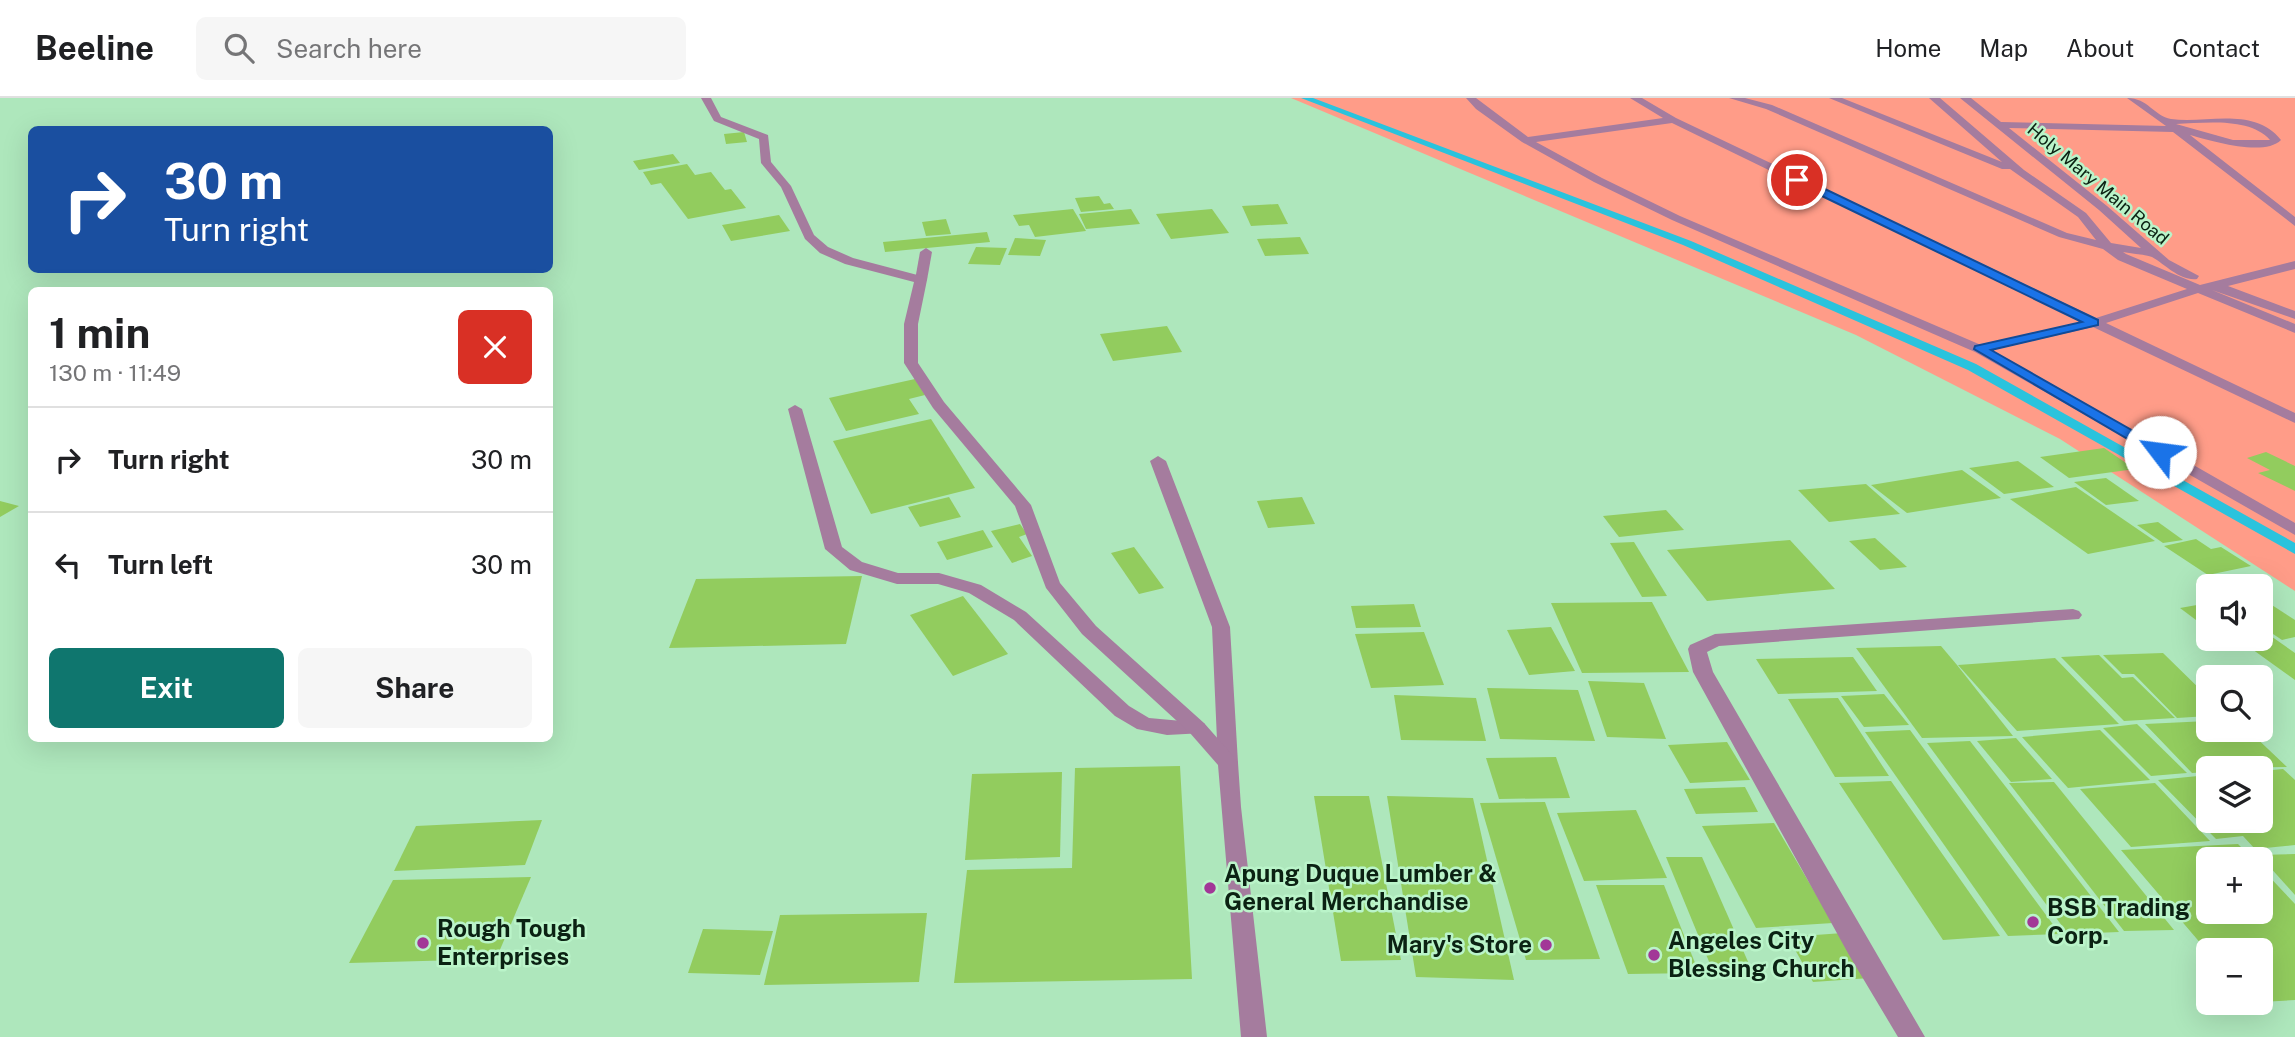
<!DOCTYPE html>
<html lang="en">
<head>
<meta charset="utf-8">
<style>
  :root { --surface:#fff; --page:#f6f6f6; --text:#202124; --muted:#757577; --line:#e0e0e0; --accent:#0f766e }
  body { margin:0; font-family:"Public Sans",sans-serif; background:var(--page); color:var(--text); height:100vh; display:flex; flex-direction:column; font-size:26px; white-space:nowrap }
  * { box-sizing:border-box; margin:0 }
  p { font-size:23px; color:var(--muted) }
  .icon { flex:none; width:38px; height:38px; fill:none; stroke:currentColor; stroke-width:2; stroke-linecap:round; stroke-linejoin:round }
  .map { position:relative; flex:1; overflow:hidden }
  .sheet { position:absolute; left:28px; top:189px; width:525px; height:455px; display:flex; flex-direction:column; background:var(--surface); border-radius:10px; box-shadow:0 7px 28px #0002 }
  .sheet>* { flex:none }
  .guide { position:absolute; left:28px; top:28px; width:525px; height:147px; border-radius:10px; box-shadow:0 7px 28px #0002; background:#1a4fa0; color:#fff; overflow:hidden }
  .fabs { position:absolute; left:2196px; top:476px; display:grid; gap:14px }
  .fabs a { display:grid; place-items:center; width:77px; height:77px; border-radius:10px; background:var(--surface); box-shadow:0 7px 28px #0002; font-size:35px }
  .pin { position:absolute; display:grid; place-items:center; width:60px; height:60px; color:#fff; margin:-30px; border:4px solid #fff; border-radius:50%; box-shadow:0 2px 7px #0007 }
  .me { position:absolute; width:77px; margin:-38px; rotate:300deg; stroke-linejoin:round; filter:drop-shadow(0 0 5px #0008) }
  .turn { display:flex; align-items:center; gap:24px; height:147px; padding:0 21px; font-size:32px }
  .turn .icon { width:91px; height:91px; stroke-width:2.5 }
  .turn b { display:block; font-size:49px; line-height:60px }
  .round { display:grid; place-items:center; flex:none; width:74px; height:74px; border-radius:10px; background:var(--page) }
  .headline { display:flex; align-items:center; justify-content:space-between; height:119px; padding:0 21px }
  h1 { font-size:42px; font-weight:700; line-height:52px }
  .action { display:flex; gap:14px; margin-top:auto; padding:14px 21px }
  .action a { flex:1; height:80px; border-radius:10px; background:var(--accent); color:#fff; font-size:28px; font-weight:700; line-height:80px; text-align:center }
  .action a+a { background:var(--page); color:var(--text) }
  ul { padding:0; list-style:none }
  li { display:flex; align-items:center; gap:21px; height:105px; padding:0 21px; border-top:2px solid var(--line) }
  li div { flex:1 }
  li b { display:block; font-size:26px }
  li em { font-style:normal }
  header { display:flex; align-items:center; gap:42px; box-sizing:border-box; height:98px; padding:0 35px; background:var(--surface); border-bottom:2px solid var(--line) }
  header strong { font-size:33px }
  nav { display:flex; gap:38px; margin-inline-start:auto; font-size:24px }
  .search { width:490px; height:63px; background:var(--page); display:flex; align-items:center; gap:18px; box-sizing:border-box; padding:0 24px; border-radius:10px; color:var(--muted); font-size:26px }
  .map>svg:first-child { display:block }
  .green { fill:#ff9c88 }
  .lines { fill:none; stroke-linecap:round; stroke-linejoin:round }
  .stream { fill:#2ac3dd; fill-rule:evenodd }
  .building { fill:#92cc5e }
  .service { fill:#a57c9e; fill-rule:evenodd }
  .minor { fill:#a57c9e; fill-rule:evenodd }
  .route { fill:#1a73e8; stroke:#114b97; stroke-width:2 }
  .poi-dot { fill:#a23797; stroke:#baf4c9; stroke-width:2.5 }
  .labels { text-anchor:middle; stroke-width:5; stroke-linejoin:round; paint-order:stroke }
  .far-street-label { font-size:18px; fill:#0b2213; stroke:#baf4c9 }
  .near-poi-label { font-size:24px; font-weight:bold; fill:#0b2213; stroke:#baf4c9; text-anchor:start }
</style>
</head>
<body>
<header>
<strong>Beeline</strong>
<div class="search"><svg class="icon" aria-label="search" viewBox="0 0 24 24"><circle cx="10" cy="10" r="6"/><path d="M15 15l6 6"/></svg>Search here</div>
<nav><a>Home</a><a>Map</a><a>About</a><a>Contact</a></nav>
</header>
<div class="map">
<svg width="2295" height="939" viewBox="0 0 2295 939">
  <rect width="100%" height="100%" fill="#aee7bc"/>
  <path class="green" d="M1291 0H2295V493L2060 341 1856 237Z"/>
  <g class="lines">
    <path class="stream" d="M1301 0H1313L1691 143 1976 266 2295 445V456L1968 272 1683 147Z"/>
  </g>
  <g class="building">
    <path d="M744 34 747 44 726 46 724 36Z"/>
    <path d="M673 56 680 65 639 72 633 63Z"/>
    <path d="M687 66 695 77 711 74 725 92 731 91 746 110 688 121 661 85 651 87 643 74Z"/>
    <path d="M1099 98 1104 106 1110 105 1114 111 1081 114 1075 100Z"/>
    <path d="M1278 106 1288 126 1251 128 1242 108Z"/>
    <path d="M1073 111 1086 133 1035 139 1029 127 1019 128 1013 117Z"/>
    <path d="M1131 111 1140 126 1086 131 1079 116Z"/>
    <path d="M1212 111 1229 135 1171 141 1156 116Z"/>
    <path d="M779 117 790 133 731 143 722 127Z"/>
    <path d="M946 121 951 136 926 138 922 124Z"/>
    <path d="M987 134 990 144 885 154 883 144Z"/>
    <path d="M1300 139 1309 156 1265 158 1257 141Z"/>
    <path d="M1015 140 1046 142 1040 158 1008 157Z"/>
    <path d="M976 149 1007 150 1000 167 968 166Z"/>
    <path d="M1167 228 1182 254 1113 263 1100 236Z"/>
    <path d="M915 281 925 297 909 301 919 316 846 333 829 300Z"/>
    <path d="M931 321 975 390 871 416 833 343Z"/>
    <path d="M2104 350 2135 371 2069 380 2040 359Z"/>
    <path d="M2266 354 2295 368V393L2258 375 2270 372 2247 360Z"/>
    <path d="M2018 363 2054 389 2004 396 1969 370Z"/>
    <path d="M1962 372 2001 400 1907 415 1871 387Z"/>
    <path d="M2106 380 2139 403 2106 407 2074 384Z"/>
    <path d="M1866 386 1900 416 1829 424 1798 392Z"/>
    <path d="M2076 389 2155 443 2088 456 2010 401Z"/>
    <path d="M949 399 961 419 920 429 908 409Z"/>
    <path d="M1302 399 1315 426 1268 430 1257 403Z"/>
    <path d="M0 403 19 408 0 419Z"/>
    <path d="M1666 412 1684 432 1619 439 1603 418Z"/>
    <path d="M2158 424 2183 442 2163 445 2137 427Z"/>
    <path d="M1020 426 1027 436 1019 439 1032 458 1012 465 991 433Z"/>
    <path d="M983 432 993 449 947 462 937 444Z"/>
    <path d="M1875 440 1907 469 1880 472 1849 443Z"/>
    <path d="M2196 441 2211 451 2221 449 2251 468 2208 477 2164 448Z"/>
    <path d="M1790 442 1835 491 1707 503 1667 452Z"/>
    <path d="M1634 444 1667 498 1642 499 1610 445Z"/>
    <path d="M1134 449 1164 490 1139 496 1111 455Z"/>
    <path d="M862 478 846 546 669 550 696 481Z"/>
    <path d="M2227 478 2243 488H2208V492L2196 484Z"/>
    <path d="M963 498 1008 556 953 578 910 517Z"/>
    <path d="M2261 500 2295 522V539L2282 542 2261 528Z"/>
    <path d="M1652 504 1689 574 1582 575 1551 505Z"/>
    <path d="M2208 505V531L2180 510Z"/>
    <path d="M1414 506 1421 529 1356 530 1351 508Z"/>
    <path d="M1551 529 1575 573 1529 577 1507 532Z"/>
    <path d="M1424 534 1444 587 1371 590 1355 536Z"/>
    <path d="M2265 534 2295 555V582L2238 541H2261V535Z"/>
    <path d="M1941 548 1957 567 2013 638 1922 640 1856 550Z"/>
    <path d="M2163 555 2208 599V618L2177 620 2134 576H2122L2103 557Z"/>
    <path d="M2099 557 2122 580 2133 579 2175 620 2124 623 2061 559Z"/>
    <path d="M1853 559 1877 593 1778 596 1756 561Z"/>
    <path d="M2055 560 2119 626 2017 633 1958 567Z"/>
    <path d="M1588 583 1644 585 1666 641 1607 639Z"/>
    <path d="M1487 590 1578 592 1595 643 1500 641Z"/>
    <path d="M1884 596 1909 627 1864 629 1841 598Z"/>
    <path d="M1394 597 1476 600 1486 643 1401 642Z"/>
    <path d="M1838 600 1889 678 1835 679 1788 601Z"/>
    <path d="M2208 623V632H2248L2287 669 2208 670V674L2192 675 2145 626Z"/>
    <path d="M2137 626 2187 675 2151 678 2103 630Z"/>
    <path d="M1910 632 2060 836 2008 838 1865 634Z"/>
    <path d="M2100 632 2150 682 2068 690 2022 639Z"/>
    <path d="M2016 640 2052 681 2011 684 1977 643Z"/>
    <path d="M1970 643 2119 834 2068 836 1927 645Z"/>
    <path d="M1727 644 1750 682 1690 685 1668 647Z"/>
    <path d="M1556 659 1570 700 1499 701 1486 660Z"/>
    <path d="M1180 668 1192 881 954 885 967 772 1072 770 1075 670Z"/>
    <path d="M2283 671 2295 682V747L2255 751 2243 738 2216 741 2158 682 2208 677V723H2261V673Z"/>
    <path d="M1062 674 1060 759 965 762 972 676Z"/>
    <path d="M1891 683 2000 838 1943 842 1839 685Z"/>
    <path d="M2054 684 2174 832 2124 833 2009 685Z"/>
    <path d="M2155 685 2210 743 2131 749 2080 691Z"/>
    <path d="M1745 689 1758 714 1696 716 1684 691Z"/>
    <path d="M1314 698H1369L1401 862 1341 863Z"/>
    <path d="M1387 698 1473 700 1514 882 1416 879Z"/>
    <path d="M1545 704 1600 861 1526 862 1480 705Z"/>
    <path d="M1636 712 1667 780 1584 783 1557 715Z"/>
    <path d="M542 722 525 767 394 773 416 728Z"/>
    <path d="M1774 725 1833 825 1756 830 1702 728Z"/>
    <path d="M2238 746 2253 761H2208V814H2261V770L2295 806V902L2261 904V852H2208V854L2121 752Z"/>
    <path d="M2295 756V797L2259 757Z"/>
    <path d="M1666 759H1702L1749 866H1710Z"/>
    <path d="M531 779 496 861 349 865 393 782Z"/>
    <path d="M1596 787H1664L1699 875 1628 876Z"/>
    <path d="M927 815 919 884 764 887 780 817Z"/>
    <path d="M703 831 773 833 760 877 688 875Z"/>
    <path d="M1843 835 1870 880 1813 884 1788 839Z"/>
  </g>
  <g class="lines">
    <g class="service">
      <path d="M1466 0H1476L1528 39 1663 20 1630 0H1642L1676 20 2096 220 2187 191 2118 162 2103 151 2059 139 1766 11 1729 0H1745L1772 7 2067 135 2096 142 2078 119 2010 71H2002L1829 0H1842L2002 64 1929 0H1940L2024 72 2086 115 2111 145 2141 150 2099 112 1960 0H1971L2001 24 2166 28 2127 0C2148 0 2154 18 2171 21 2206 26 2254 8 2281 42 2264 59 2212 43 2190 37L2295 119V128L2173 34 2009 30 2107 108 2169 162 2199 178 2197 181C2180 183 2166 167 2152 159 2144 156 2132 156 2123 154L2126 156 2200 187 2295 163V171L2228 188 2295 213V221L2212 192 2295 226V235L2198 195 2106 225 2295 315V325L2093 229 1992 252 2295 425V437L1975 254 1672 122 1594 84 1522 44 1476 11ZM1672 25 2082 224 1981 247 1680 118 1602 80 1536 44ZM2176 26C2204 25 2250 19 2270 42H2233Z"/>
      <path d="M926 150 932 154 927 182 921 186 915 182 920 154Z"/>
      <path d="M795 307 802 311 842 449 862 464 898 475H939L981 487 1026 514 1129 608 1149 620 1204 625 1207 630 1204 635 1167 637 1137 631 1115 618 1014 522 969 495 938 486H897L850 472 825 451 788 311Z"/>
      <path d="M1158 358 1166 363 1230 529 1238 665 1235 670 1228 673 1221 670 1218 665 1212 529 1150 363Z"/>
      <path d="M2073 511 2079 513 2082 517 2079 521 1719 548 1707 554 1713 574 1925 939H1898L1849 857 1693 574 1688 551 1690 547 1715 536Z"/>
    </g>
    <path class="minor" d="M701 0H711L721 19 768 37 771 64 791 88 814 137 828 149 853 160 925 179 927 182 918 226V265L944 304 1031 407 1060 485 1096 528 1204 625 1235 660 1238 665 1241 709 1267 939H1241L1218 667 1190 635 1082 536 1046 490 1015 408 933 310 904 265V226L914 184 845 166 820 155 805 141 781 89 761 65 759 41 714 23Z"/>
  </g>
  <path class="route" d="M1793 79H1800L2098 222V227L1991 252 2165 351V357H2155L1974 251 1975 248 2082 224 1793 84Z"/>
  <g class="poi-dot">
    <circle cx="1210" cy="790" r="7"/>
    <circle cx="2033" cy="824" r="7"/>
    <circle cx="423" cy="845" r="7"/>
    <circle cx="1546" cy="847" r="7"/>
    <circle cx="1654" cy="857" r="7"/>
  </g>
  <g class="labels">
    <g class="far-street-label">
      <text transform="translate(2098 86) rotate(40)" y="6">Holy Mary Main Road</text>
    </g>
    <g class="near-poi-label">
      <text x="1224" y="784">Apung Duque Lumber &amp;<tspan x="1224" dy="28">General Merchandise</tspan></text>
      <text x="2047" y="818">BSB Trading<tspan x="2047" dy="28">Corp.</tspan></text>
      <text x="437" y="839">Rough Tough<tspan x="437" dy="28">Enterprises</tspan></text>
      <text x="1668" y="851">Angeles City<tspan x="1668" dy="28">Blessing Church</tspan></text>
      <text x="1532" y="855" text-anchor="end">Mary's Store</text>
    </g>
  </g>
</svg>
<div class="fabs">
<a><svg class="icon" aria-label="sound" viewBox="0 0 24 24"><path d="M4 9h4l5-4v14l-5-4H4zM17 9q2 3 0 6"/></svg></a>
<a><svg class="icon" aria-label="search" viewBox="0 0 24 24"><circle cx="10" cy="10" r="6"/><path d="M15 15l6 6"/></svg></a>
<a><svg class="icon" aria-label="layers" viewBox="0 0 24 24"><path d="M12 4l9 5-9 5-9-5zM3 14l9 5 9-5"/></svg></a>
<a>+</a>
<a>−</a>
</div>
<div class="pin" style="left:1797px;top:82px;background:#d93025"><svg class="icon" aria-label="arrive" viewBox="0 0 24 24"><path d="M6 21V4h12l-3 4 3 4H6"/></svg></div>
<svg class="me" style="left:2160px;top:354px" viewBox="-20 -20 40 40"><circle r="19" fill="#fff"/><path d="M0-13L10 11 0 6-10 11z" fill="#1a73e8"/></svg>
<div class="guide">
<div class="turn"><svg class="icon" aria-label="right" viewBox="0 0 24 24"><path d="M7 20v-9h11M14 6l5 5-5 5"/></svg><div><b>30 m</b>Turn right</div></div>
</div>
<section class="sheet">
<div class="headline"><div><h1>1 min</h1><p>130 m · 11:49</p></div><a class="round" style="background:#d93025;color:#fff"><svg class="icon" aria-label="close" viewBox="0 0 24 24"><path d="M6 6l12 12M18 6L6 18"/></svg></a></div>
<ul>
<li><svg class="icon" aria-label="right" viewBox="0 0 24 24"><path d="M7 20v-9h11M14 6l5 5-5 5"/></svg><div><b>Turn right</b></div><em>30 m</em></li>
<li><svg class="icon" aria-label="left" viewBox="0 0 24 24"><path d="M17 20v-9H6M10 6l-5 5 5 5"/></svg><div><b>Turn left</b></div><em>30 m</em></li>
</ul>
<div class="action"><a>Exit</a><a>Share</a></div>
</section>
</div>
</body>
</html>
